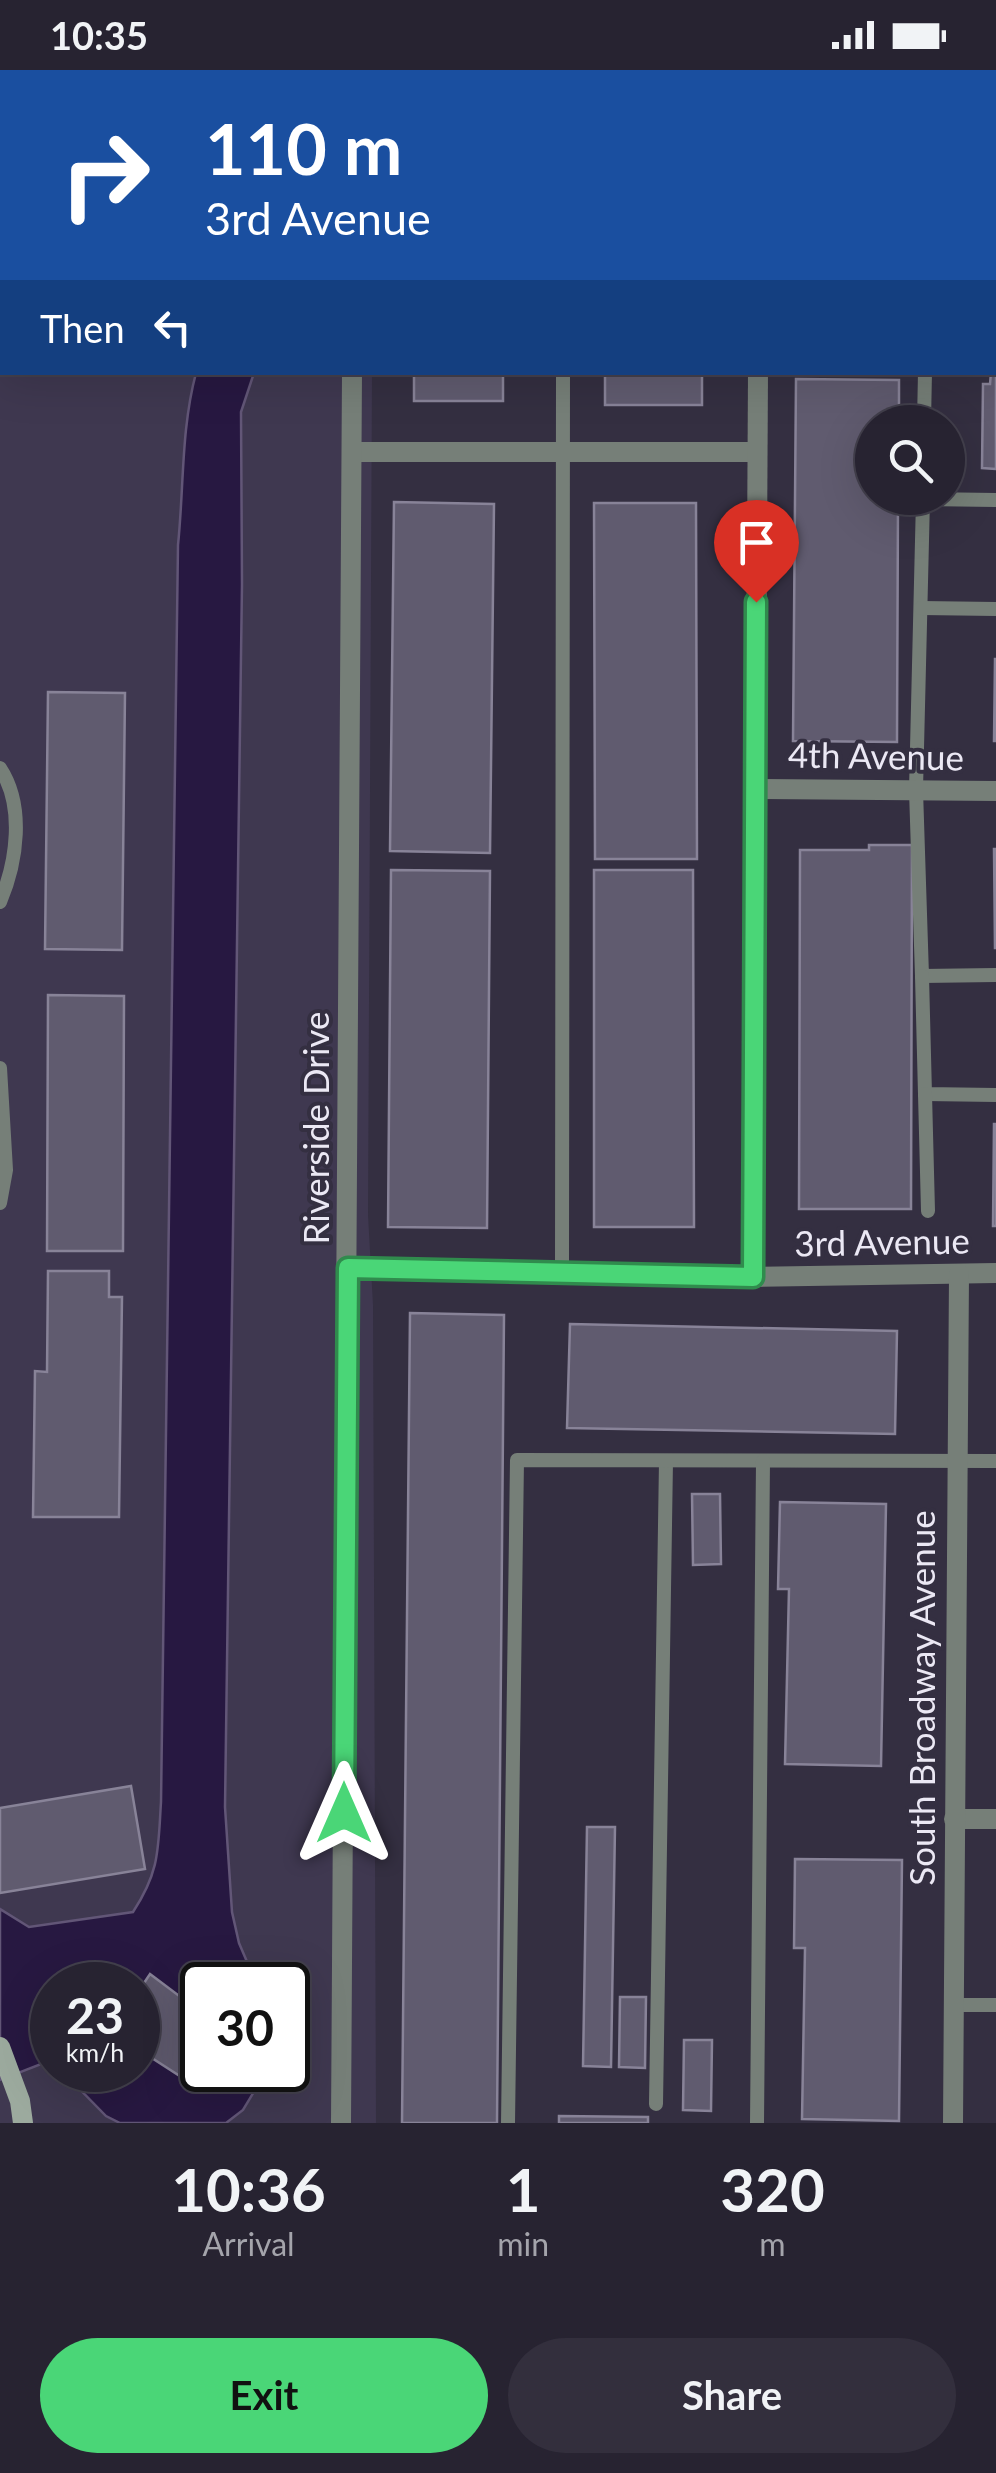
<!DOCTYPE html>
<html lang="en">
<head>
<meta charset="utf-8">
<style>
  :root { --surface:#272331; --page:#332f3d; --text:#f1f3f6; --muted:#a4a4ab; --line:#43404d; --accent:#4ad677 }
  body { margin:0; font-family:Lato,sans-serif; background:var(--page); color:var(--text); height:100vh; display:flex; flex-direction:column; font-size:38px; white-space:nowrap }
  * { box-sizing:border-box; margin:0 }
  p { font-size:32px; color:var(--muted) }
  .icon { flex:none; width:55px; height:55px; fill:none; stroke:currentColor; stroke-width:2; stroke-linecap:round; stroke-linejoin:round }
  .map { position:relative; height:2053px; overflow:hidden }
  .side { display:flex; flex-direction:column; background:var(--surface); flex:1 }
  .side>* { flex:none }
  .top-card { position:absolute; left:0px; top:0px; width:998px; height:305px; box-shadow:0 10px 40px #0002,0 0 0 2px var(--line); background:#1a4fa0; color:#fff; overflow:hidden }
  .fabs { position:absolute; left:855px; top:335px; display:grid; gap:20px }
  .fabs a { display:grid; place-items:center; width:110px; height:110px; border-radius:50%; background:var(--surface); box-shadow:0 10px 40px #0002,0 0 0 2px var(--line); font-size:50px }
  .speed { position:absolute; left:30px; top:1892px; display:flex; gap:20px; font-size:50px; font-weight:700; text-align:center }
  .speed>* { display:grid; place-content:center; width:130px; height:130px; border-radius:50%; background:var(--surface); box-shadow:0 10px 40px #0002,0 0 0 2px var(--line); line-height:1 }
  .speed small { font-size:25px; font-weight:400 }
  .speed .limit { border:5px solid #111; border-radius:15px; background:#fff; color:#111 }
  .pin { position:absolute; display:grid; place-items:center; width:85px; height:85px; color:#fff; margin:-102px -42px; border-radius:50% 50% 50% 0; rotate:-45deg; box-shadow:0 0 10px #0007 }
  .pin .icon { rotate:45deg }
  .me { position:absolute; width:110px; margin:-55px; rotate:0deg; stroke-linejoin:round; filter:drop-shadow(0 0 8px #0008) }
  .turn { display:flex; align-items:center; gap:35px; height:210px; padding:0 40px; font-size:45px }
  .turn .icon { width:130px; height:130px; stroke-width:2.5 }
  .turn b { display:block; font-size:70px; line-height:85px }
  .then { display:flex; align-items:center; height:95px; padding:0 40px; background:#0003; gap:20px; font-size:38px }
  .eta { display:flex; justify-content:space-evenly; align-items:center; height:170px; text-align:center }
  .eta b { font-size:60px; font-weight:700; line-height:70px }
  .action { display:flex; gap:20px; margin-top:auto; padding:20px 40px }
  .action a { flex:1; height:115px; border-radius:60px; background:var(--accent); color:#111; font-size:40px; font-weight:700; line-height:115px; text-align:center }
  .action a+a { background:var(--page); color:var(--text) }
  .status { display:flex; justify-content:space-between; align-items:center; height:70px; padding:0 50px; background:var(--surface); direction:ltr }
  .status svg { height:28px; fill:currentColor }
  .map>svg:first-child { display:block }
  .built { fill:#3f3850; fill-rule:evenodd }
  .water { fill:#271841; stroke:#625677; stroke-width:2.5 }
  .building { fill:#605b6f; stroke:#888398; stroke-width:2.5 }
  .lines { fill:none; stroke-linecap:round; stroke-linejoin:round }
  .lane { stroke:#767f78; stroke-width:14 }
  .street { stroke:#767f78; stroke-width:20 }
  .secondary { stroke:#9caa9e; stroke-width:20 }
  .route-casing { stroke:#308b4d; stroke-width:25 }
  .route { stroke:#4ad677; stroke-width:18 }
  .labels { text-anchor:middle; stroke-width:8; stroke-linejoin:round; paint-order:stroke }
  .street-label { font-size:35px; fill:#ebe8f4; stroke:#342f41 }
</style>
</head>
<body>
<div class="status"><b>10:35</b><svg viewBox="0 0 49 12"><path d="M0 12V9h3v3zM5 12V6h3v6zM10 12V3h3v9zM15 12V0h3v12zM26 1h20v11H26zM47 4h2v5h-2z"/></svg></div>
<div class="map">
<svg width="996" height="2053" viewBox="0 0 996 2053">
  <rect width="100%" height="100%" fill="#342f41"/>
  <path class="built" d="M0 0H373L2 2V302L372 303 368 1145 373 1235 376 2053H0ZM52 1915H138V2000H52ZM202 1915H288V2000H202Z"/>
  <path class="water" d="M196 303H254L241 342 242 514 225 1737 232 1842 239 1873 257 1915H202V2000H267L243 2040 226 2053H120L106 2046 61 2000H138V1915H52V1995L41 1994 0 2010V1839L29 1857 133 1842C160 1801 158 1779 161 1732L178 475C184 417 181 359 196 303Z"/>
  <g class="building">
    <rect x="415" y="0" width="89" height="2"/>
    <rect x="607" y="0" width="97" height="2"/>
    <path d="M797 0H909L797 2Z"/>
    <rect x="995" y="88" width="1" height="98"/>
    <path d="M996 300V399L982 398 983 314H990L991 302Z"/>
    <rect x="414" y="302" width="89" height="29"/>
    <rect x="605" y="302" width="97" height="33"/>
    <path d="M796 309 899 310V352H872V428H898L897 672 793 671Z"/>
    <path d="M394 432 494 434 490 783 390 781Z"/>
    <path d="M594 433H696L697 789H595Z"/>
    <path d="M995 589H996V671H994Z"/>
    <path d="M48 622 125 623 122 880 45 879Z"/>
    <path d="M869 775H912L911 1139H799L800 780H869Z"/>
    <path d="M994 779H996V878H995Z"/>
    <path d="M391 800 490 801 487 1158 388 1157Z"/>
    <path d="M594 800H693L694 1157H594Z"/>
    <path d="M48 925 124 926 123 1181H47Z"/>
    <path d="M994 1054H996V1156H993Z"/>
    <path d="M48 1201H109V1227H122L119 1447H33L35 1301 47 1302Z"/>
    <path d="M410 1243 504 1245 497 2053H402Z"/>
    <path d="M570 1254 897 1261 895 1364 567 1358Z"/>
    <path d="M692 1424H720L721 1494 693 1495Z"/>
    <path d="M780 1432 886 1434 881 1696 785 1694 789 1519H778Z"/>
    <path d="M131 1716 145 1799 0 1823V1738Z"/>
    <path d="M587 1757H615L611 1997 583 1996Z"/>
    <path d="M795 1789 902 1790 899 2051 802 2049 805 1878H794Z"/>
    <path d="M150 1904 202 1943V2000H217L203 2021 138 1979V1922Z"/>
    <path d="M620 1927H646L645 1998 619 1997Z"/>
    <path d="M684 1970H712L711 2041 683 2040Z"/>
    <path d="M559 2046 648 2047V2053H559Z"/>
  </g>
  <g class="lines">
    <g class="lane">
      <path d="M560 0V2"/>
      <path d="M930 2V0"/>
      <path d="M995 76H996"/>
      <path d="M995 254H996"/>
      <path d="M924 352 925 302"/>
      <path d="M996 430 923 429 916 720 922 906 996 905"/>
      <path d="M921 538 996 539"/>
      <path d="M0 698C25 736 17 792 0 832"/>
      <path d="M922 906 925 1024 996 1025"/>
      <path d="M0 998 6 1100 0 1133"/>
      <path d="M925 1024 928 1141"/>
      <path d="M562 1203 563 302"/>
      <path d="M954 1935H996"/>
      <path d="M656 2034 666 1391"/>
      <path d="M508 2053 517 1390 996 1391"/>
      <path d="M757 2053 763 1391"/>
    </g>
    <g class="street">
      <path d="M353 2V0"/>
      <path d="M759 2V0"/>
      <path d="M353 382H757"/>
      <path d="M755 719 996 721"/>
      <path d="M349 1198 753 1207 996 1203"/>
      <path d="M753 1207 758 302"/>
      <path d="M954 1749H996"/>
      <path d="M341 2053 352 302"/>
      <path d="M953 2053 959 1204"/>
    </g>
    <path class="secondary" d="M0 1977 20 2031 23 2053"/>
  </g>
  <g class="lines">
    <g class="route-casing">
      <path id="route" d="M344 1743 348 1198 753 1207 756 532"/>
    </g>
    <use href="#route" class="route"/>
  </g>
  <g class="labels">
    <g class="street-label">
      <text transform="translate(876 687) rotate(1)" y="12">4th Avenue</text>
      <text transform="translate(317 1058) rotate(-90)" y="12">Riverside Drive</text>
      <text transform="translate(882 1173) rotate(-1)" y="12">3rd Avenue</text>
      <text transform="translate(923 1628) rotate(-90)" y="12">South Broadway Avenue</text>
    </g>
  </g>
</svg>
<div class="fabs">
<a><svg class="icon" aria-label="search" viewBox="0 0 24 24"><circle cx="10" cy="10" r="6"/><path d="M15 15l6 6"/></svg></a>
</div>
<div class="speed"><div>23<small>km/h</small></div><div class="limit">30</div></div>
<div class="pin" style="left:756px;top:532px;background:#d93025"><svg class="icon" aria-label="arrive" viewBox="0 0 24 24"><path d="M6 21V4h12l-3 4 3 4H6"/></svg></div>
<svg class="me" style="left:344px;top:1743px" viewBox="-20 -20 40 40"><path d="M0-17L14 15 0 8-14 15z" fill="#4ad677" stroke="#fff" stroke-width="4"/></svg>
<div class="top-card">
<div class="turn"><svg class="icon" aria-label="right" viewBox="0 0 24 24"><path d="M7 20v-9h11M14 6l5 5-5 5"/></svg><div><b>110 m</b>3rd Avenue</div></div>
<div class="then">Then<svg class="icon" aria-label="left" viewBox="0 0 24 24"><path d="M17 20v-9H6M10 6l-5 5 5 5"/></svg></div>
</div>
</div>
<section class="side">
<div class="eta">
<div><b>10:36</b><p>Arrival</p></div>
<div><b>1</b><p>min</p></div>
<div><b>320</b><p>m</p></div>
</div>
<div class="action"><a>Exit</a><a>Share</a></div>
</section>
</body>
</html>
